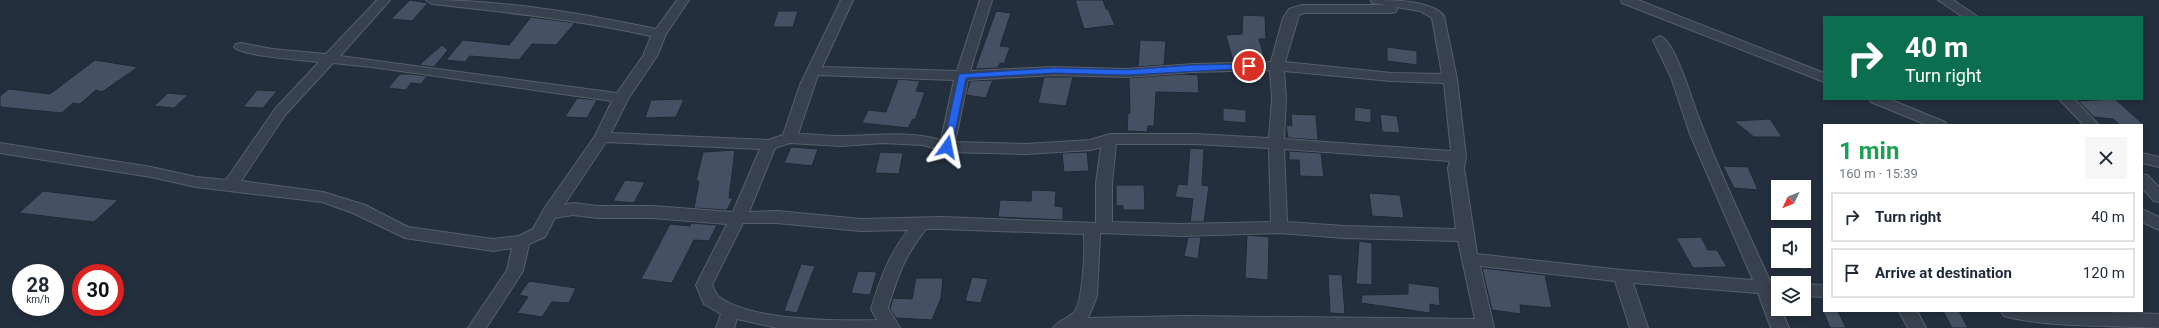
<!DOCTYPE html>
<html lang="en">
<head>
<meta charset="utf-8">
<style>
  :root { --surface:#fff; --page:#f6f6f7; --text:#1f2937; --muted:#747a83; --line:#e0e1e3 }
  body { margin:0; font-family:Roboto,sans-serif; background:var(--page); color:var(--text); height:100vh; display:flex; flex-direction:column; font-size:15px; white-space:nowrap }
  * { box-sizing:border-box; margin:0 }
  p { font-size:13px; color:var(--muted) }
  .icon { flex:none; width:22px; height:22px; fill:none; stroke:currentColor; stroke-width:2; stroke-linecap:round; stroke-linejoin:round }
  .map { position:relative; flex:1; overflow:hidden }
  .side { position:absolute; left:1823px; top:124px; width:320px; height:188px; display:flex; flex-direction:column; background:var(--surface); border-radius:0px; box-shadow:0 2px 6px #0003 }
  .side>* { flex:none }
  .hud { position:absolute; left:1823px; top:16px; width:320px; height:84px; border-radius:0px; box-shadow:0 2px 6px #0003; background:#0b6e4f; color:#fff; overflow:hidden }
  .needle { width:26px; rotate:227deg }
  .controls { position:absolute; left:1771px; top:180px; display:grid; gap:8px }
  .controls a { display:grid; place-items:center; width:40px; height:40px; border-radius:0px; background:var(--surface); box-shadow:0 2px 6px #0003; font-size:20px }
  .speed { position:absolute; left:12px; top:264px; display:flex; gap:8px; font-size:20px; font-weight:700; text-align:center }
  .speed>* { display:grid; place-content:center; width:52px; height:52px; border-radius:50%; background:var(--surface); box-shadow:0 2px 6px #0003; line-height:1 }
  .speed small { font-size:10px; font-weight:400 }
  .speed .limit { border:6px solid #d22; background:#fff; color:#111 }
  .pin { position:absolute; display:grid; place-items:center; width:34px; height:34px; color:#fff; margin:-17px; border:2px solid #fff; border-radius:50%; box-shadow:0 1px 4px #0007 }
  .me { position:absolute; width:44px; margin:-22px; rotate:12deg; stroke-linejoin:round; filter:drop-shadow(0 0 3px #0008) }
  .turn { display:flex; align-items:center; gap:14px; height:84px; padding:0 16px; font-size:18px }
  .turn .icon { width:52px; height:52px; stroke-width:2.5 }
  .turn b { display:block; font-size:28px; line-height:34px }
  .round { display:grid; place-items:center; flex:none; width:42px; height:42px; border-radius:0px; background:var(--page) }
  .summary { display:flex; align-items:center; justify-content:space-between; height:68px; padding:0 16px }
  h1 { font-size:24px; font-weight:700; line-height:30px; color:#1e9e55 }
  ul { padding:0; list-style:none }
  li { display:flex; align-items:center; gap:12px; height:50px; margin:0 8px 6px; padding:0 8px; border:2px solid var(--line); border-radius:0px }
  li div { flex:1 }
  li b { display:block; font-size:15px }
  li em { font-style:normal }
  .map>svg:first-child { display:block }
  .building { fill:#455162; stroke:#1f2835 }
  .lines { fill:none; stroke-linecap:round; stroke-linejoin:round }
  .street-casing { stroke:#565f6c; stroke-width:2 }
  .street { fill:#38414e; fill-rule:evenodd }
  .route { fill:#2563eb; stroke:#184099 }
</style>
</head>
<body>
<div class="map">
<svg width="2159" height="328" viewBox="0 0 2159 328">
  <rect width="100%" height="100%" fill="#242f3e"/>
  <g class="building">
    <path d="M410 0 428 3 412 21 391 19Z"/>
    <path d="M1075 0H1103L1106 9H1108L1115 25 1084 29Z"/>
    <path d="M778 11H798L793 27H773Z"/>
    <path d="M996 11 1011 13 1000 46 1010 47 1004 64 1000 63 998 68 975 69Z"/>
    <path d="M1243 15 1265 16 1266 39H1259L1264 57H1259V61H1235L1234 58H1232L1226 35 1242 34Z"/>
    <path d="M531 17 575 23 556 45 532 44 519 60 470 56 465 62 446 60 463 40 509 45Z"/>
    <path d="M1140 40 1166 41 1164 65 1138 67Z"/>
    <path d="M442 45 448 50 434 67 419 65Z"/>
    <path d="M1387 47 1417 51V65L1387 61Z"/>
    <path d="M95 60 138 67 102 92 96 90 80 104 73 103 62 113 0 107V96L9 89 50 94Z"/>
    <path d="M1236 72H1261L1262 81H1237Z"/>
    <path d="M400 74H410L427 76 421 84 411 83 406 90 388 88Z"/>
    <path d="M1182 74 1198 75 1199 93 1156 92 1154 126H1148L1147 132 1127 131 1128 113H1130L1129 78Z"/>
    <path d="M1044 77H1073L1066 106 1038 103Z"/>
    <path d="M898 79 920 81 916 91 925 92 915 120 913 119 908 128 862 123 868 110 886 112Z"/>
    <path d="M993 80 986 98 966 95 970 81Z"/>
    <path d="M257 90 277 91 263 108 243 107Z"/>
    <path d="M168 93 188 95 174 108 154 106Z"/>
    <path d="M577 98 597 100 587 118 565 117Z"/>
    <path d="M684 99 676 117 645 118 651 100Z"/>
    <path d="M2115 99 2144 125H2120L2113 119 2094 117 2078 101Z"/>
    <path d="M1355 107 1371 109V123L1354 121Z"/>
    <path d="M1223 108 1246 110V123L1223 121Z"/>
    <path d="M1291 114 1316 115 1318 140 1288 138 1286 125 1292 126Z"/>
    <path d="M1380 114 1397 116 1400 133 1382 132Z"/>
    <path d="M1770 119 1782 137H1754L1734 121Z"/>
    <path d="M791 147 818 149 812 166 784 163Z"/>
    <path d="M1190 148 1204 149 1202 185 1209 186 1204 222H1190L1193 199 1175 197 1178 184 1187 185Z"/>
    <path d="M735 150 729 198H733L727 210 694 208 699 181H696L703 152Z"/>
    <path d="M1289 151 1321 153 1324 177 1300 176 1299 160H1289Z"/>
    <path d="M880 152 903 153 899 174 875 173Z"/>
    <path d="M1087 152 1089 171 1064 172 1062 153Z"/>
    <path d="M1723 166 1748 167 1758 190 1734 188Z"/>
    <path d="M625 180 645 182 634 203 613 201Z"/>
    <path d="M1116 185H1144L1145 210H1123V206H1116Z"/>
    <path d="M1032 190 1056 191 1055 206 1063 207V220L998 217 1000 200 1031 201Z"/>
    <path d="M43 191 118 200 94 222 19 213Z"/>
    <path d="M1369 193 1400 195 1404 218 1372 216Z"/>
    <path d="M691 223 717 225 709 241 694 240 672 283 641 279 670 224 690 226Z"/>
    <path d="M1247 235 1269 237 1268 280 1245 278Z"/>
    <path d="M1188 237H1201L1198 259 1184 256Z"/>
    <path d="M1701 237 1708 250H1717L1727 267 1693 268 1676 238Z"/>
    <path d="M1359 241 1372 243V285L1356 284Z"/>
    <path d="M1804 258 1808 270 1783 266 1781 261H1804Z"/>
    <path d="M801 264 815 266 797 313 784 311Z"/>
    <path d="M1482 268 1545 275 1552 308 1520 305 1521 314 1492 310Z"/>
    <path d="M858 271 877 272 870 295 851 293Z"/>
    <path d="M1328 274 1342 275 1345 314 1330 313Z"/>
    <path d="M972 277 988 279 981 303 965 301Z"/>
    <path d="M916 278H943L941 298 932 320 896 318 890 309 893 298 912 299Z"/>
    <path d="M529 281 576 288 569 303 552 302 542 317 517 313 528 297 519 295Z"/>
    <path d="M1408 283 1439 287 1440 306 1430 304V313L1361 303 1362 295 1408 294Z"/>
    <path d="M1823 311H1838L1846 328H1830Z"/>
    <path d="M1943 311H1959L1968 328H1952Z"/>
  </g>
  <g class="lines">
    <g class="street-casing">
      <g id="street">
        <path d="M377 0H390L340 56 617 93 643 56 651 36C579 20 506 12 432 4L426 0C503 0 580 13 656 29L677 0H689L666 34 657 56 628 99 611 133 768 140 783 135 800 85 841 0H853L822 67 957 71 980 0H992L970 71 1054 67 1127 69 1193 64 1271 62 1283 18 1289 9 1302 5H1385L1372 3 1371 0C1390 0 1432 0 1444 16L1457 79 1466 157 1464 168 1477 254 1622 270 1753 280 1690 134 1671 77 1653 40 1660 36C1672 39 1688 86 1692 99 1714 161 1743 221 1770 281L1782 283H1778V294H1775L1778 309H1781L1789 328H1771L1758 293 1633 283 1648 328H1630L1615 281 1480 266 1494 328H1053C1058 320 1069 319 1075 311 1083 300 1085 249 1084 234L942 229H926C904 257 898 275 888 308L900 328H778L737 319 734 328H716L721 314 704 304 696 285 727 224 652 218H598L573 215 555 218 545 237 529 244 523 271 486 328H468L507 270 512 248 493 251 405 238 353 213 322 202 196 187 151 177 0 153V143L151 167 196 177 226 180 275 109 319 62C305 60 240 56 234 47L236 44 241 43 272 49 326 54ZM1396 7 1420 11 1432 18 1442 74 1391 73 1285 62 1299 15 1304 13H1391L1396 12 1397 9ZM333 63 372 67 612 101 595 136 544 209 533 229 519 236 493 239 408 227 365 205 323 192 241 181 285 115ZM1270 70 1272 99 1269 138 1195 134H1110L1090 140 1026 144 955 142 968 80 1054 75 1127 77 1193 72ZM1284 71 1391 81 1444 83 1451 151 1284 139 1286 99ZM818 75 954 80 941 140C907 130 875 136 841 136 826 136 812 134 798 134ZM606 142 760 149 733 212 652 206H598L573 203 564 205ZM790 143 841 146 883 143 923 145 947 152 1026 154 1091 150 1101 147 1096 183V223L942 217 861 219 777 211 749 212 775 148ZM1116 144H1195L1269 148 1271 222 1181 224 1112 222V183ZM1284 149 1450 161 1448 168 1456 229 1344 226 1287 222ZM743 223H777L861 231 908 230C889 254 880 280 871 309L877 320C839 321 748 321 718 296 715 293 714 288 712 285ZM1100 233 1181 236 1279 233 1344 238 1458 241 1475 319 1186 316 1088 318 1097 296Z"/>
        <path d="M1621 0H1638L1824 73V82L1622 3Z"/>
        <path d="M1938 0H1953L1978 17H1963Z"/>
        <path d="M1869 99H1889L1945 122 1947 125H1927L1871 102Z"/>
        <path d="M2059 99H2074L2099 125H2084Z"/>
        <path d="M2142 153 2159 157V167L2142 163Z"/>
        <path d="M2142 174 2147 175 2159 187V202L2154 201 2142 188Z"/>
        <path d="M2142 209 2159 217V230L2142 222Z"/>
        <path d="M1804 284 1824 285V297L1804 296Z"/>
        <path d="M1899 311H1917L1926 328H1908Z"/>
        <path d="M2001 311H2079L2159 314V328C2113 325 2047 328 2004 316Z"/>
      </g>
    </g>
    <use href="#street" class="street"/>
  </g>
  <path class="route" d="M1249 64 1253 66 1252 68 1127 75 1054 73 966 78 952 147 947 150 943 147 959 74 1054 68 1127 70 1193 65Z"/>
</svg>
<div class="controls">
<a><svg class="needle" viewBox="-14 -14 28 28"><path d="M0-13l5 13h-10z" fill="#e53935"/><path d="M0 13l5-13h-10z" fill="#747a83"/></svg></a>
<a><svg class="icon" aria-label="sound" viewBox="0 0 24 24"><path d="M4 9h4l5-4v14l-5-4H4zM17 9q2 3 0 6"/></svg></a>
<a><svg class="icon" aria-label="layers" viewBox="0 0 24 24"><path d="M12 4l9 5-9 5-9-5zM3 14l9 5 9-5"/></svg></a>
</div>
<div class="speed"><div>28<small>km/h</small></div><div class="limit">30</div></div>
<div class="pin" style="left:1249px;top:66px;background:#d93025"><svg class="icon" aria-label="arrive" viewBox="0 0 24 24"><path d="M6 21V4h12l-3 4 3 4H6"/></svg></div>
<svg class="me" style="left:947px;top:147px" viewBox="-20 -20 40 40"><path d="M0-17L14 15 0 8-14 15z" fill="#2563eb" stroke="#fff" stroke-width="4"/></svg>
<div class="hud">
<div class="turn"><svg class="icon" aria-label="right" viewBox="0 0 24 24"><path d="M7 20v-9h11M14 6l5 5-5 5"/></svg><div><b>40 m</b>Turn right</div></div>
</div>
<section class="side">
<div class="summary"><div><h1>1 min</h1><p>160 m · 15:39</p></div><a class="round"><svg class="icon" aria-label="close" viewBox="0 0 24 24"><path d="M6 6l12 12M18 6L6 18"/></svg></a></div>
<ul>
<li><svg class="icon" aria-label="right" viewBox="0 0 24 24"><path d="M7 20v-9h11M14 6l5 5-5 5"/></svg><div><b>Turn right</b></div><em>40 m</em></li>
<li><svg class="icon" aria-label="arrive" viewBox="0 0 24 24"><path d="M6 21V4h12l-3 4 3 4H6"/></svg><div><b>Arrive at destination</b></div><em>120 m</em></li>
</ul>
</section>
</div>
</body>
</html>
